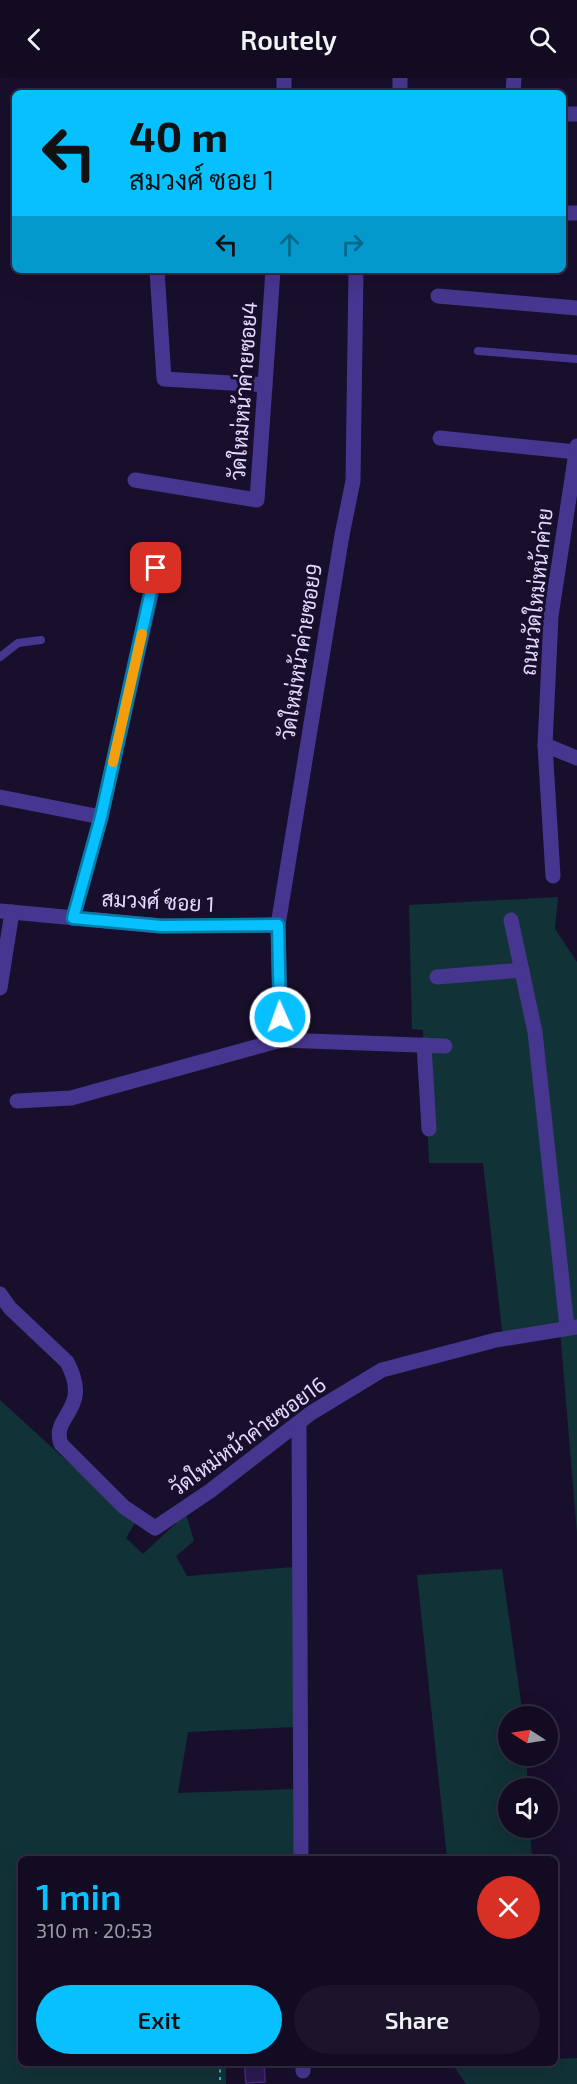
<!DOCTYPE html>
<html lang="en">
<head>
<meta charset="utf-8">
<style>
  :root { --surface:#120b21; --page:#1b142a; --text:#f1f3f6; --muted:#9c9ba5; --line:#312b3f; --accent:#06c0ff }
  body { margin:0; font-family:"Exo 2",Sarabun,sans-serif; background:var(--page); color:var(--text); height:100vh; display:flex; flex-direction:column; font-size:22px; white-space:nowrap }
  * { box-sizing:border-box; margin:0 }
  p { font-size:20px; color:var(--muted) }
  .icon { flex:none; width:33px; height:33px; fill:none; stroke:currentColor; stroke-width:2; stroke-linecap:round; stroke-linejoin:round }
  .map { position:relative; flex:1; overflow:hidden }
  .details { position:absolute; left:18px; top:1778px; width:540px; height:210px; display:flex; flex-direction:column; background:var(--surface); border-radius:9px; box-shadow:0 6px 24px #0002,0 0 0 2px var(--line) }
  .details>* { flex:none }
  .hud { position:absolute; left:12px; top:12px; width:554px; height:183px; border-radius:9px; box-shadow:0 6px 24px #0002,0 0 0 2px var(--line); background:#06c0ff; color:#111; overflow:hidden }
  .needle { width:39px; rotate:282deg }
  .controls { position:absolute; left:498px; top:1628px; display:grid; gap:12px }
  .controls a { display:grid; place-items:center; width:60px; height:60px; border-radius:50%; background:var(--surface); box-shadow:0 6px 24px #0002,0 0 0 2px var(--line); font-size:30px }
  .pin { position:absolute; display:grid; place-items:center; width:51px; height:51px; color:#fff; margin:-26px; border-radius:12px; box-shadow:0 3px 9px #0006 }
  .me { position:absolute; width:66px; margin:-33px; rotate:358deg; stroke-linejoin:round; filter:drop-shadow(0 0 4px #0008) }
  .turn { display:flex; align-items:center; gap:21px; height:126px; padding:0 18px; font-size:27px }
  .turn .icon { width:78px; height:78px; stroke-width:2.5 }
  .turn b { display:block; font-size:42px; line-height:51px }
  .lanes { display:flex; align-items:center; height:57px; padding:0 18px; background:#0003; justify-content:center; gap:30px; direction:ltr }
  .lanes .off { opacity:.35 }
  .round { display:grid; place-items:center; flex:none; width:63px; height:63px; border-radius:32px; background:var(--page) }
  .overview { display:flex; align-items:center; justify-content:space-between; height:102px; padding:0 18px }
  h1 { font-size:36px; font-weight:600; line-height:45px; color:var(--accent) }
  .action { display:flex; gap:12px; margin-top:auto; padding:12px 18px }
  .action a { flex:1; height:69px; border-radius:36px; background:var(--accent); color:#111; font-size:24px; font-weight:600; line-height:69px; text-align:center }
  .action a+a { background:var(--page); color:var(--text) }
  header { display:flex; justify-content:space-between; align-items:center; height:78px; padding:0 18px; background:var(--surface); font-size:27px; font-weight:600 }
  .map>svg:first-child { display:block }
  .green { fill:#113237 }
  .building { fill:#2c194f; stroke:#47297d; stroke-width:1.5 }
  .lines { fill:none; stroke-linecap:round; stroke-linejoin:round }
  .path { stroke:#26b8c7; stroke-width:2; stroke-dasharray:3 4.5; stroke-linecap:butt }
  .service { stroke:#47368f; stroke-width:8 }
  .minor { stroke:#47368f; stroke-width:15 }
  .route-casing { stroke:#047da6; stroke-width:15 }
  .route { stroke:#06c0ff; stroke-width:10 }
  .slow { stroke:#f59e0b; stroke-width:10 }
  .labels { text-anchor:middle; stroke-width:6; stroke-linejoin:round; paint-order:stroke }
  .street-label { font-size:21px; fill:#e4daff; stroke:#180f2c }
</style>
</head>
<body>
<header><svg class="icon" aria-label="back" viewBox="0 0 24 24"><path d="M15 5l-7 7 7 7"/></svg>Routely<svg class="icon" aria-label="search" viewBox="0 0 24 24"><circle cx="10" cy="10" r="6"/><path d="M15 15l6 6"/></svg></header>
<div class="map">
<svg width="577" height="2006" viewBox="0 0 577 2006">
  <rect width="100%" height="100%" fill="#180f2c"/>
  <g class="green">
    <path d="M558 819 555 851 577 884V1456L560 1251 503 1261 483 1085H429L423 952 412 951 409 827Z"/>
    <path d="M0 1322 135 1445 126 1460 143 1476 186 1436 194 1463 176 1478 187 1498 293 1489 295 1649 188 1654 178 1715 294 1711 295 1780H21V1984L226 1985V2006H0Z"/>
    <path d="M502 1491 523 1638H508V1677H526L528 1710H508V1749H530L532 1780H447L417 1497Z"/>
    <path d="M577 1980V2006H466L455 1990 464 1989V1985L555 1984V1981Z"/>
  </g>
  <path class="building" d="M244 1984H264L265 2004 246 2005Z"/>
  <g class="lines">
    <path class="path" d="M220 1984V2006"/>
    <g class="service">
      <path d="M478 273 577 281"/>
      <path d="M0 579 18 565 41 562"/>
    </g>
    <g class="minor">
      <path d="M284 15V0"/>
      <path d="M400 15V0"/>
      <path d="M513 15 514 0"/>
      <path d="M562 36H577"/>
      <path d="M562 135H577"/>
      <path d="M157 192 164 301 265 307"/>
      <path d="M438 218 577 230"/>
      <path d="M440 360 576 374"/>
      <path d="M577 368 551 538 545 667 577 680"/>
      <path d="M135 402 257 422 273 192"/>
      <path d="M545 667 553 798"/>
      <path d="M0 719 101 739 73 840"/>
      <path d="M101 739 157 490"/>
      <path d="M0 833 161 848 278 847"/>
      <path d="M511 842 535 954 567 1249"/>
      <path d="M437 899 522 892"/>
      <path d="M0 910 12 834"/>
      <path d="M281 962 278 847 342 457 353 403 356 192"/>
      <path d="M424 967 429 1051"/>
      <path d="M17 1023 71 1020 281 962 445 968"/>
      <path d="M0 1216 10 1230 67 1284C93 1333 50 1337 61 1366L124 1429 155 1450 210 1413 311 1335 382 1292 496 1262 577 1249"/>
      <path d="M299 1345 301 1780"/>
      <path d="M303 1984V1993"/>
    </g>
  </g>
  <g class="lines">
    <g class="route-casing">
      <path id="route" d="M156 490 101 739 73 840 161 848 278 847 280 939"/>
    </g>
    <use href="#route" class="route"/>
    <path class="slow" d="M113 684 142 556"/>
  </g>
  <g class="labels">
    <g class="street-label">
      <text transform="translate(244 313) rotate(-86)" y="7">วัดใหม่หน้าค่ายซอย4</text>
      <text transform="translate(537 514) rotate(-84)" y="7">ถนนวัดใหม่หน้าค่าย</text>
      <text transform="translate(301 574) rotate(-81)" y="7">วัดใหม่หน้าค่ายซอย9</text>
      <text transform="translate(158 824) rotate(3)" y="7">สมวงศ์ ซอย 1</text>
      <text transform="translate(248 1359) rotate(-36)" y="7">วัดใหม่หน้าค่ายซอย16</text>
    </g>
  </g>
</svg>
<div class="controls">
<a><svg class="needle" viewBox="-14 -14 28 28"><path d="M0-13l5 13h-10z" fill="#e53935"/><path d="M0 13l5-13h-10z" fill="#9c9ba5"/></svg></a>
<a><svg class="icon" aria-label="sound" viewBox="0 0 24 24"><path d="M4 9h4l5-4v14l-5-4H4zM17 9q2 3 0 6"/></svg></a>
</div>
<div class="pin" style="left:156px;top:490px;background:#d93025"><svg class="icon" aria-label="arrive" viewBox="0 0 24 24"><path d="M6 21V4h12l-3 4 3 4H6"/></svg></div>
<svg class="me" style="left:280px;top:939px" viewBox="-20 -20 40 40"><circle r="17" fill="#06c0ff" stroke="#fff" stroke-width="3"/><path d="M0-11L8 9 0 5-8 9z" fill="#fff"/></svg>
<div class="hud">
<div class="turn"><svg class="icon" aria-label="left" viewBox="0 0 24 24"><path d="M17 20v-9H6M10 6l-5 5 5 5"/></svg><div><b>40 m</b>สมวงศ์ ซอย 1</div></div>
<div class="lanes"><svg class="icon" aria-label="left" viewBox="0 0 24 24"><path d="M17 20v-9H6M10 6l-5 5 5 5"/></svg><svg class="icon off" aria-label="ahead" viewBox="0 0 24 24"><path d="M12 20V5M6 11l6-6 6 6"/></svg><svg class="icon off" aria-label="right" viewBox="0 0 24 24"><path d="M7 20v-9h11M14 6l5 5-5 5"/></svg></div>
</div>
<section class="details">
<div class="overview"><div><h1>1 min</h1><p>310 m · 20:53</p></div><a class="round" style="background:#d93025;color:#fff"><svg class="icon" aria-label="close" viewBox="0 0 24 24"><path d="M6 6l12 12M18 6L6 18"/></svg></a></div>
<div class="action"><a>Exit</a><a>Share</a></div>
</section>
</div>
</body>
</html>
